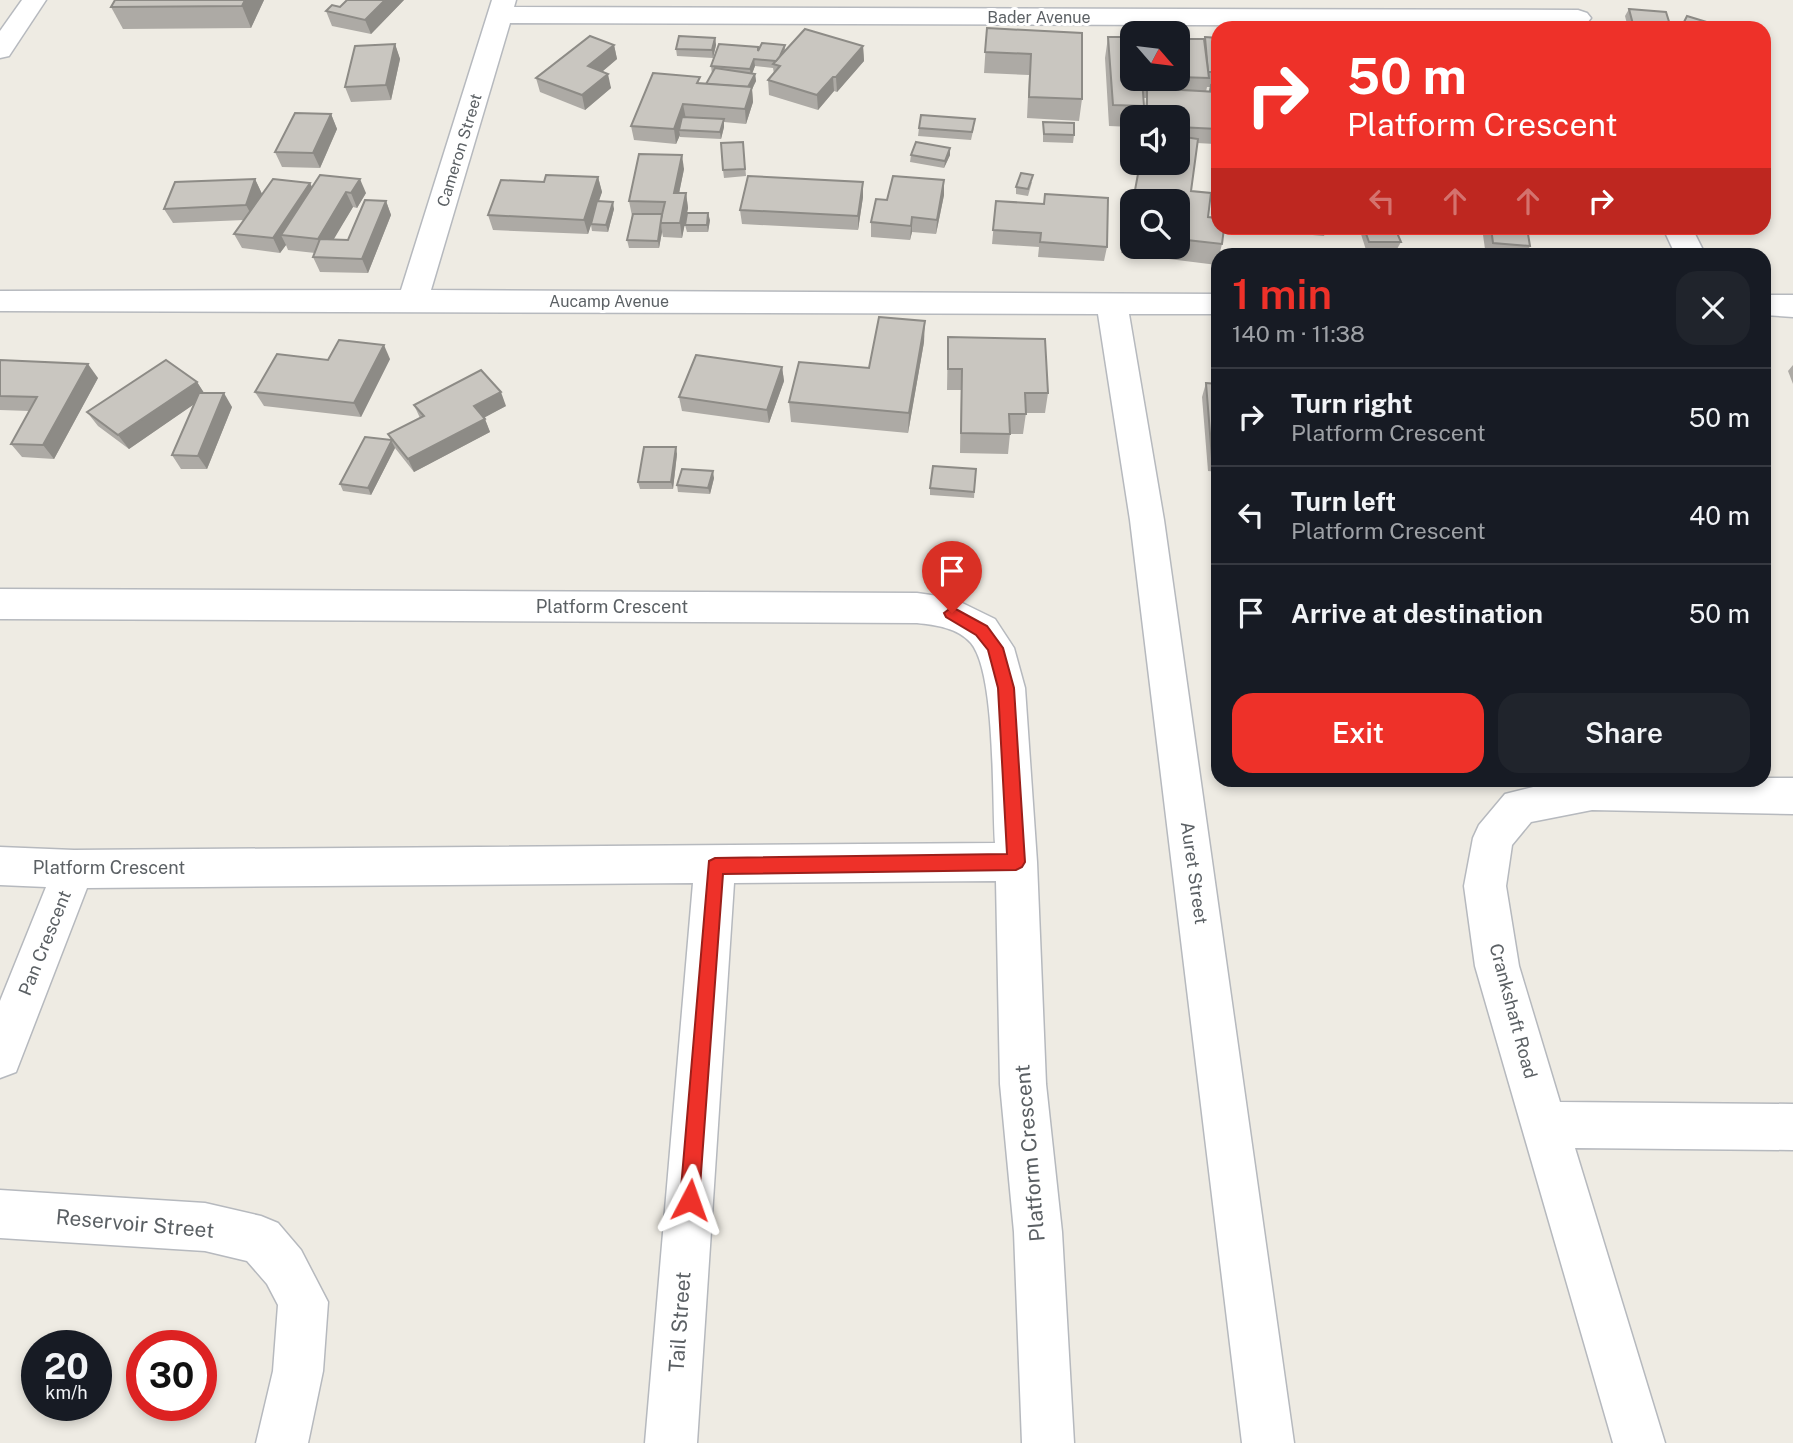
<!DOCTYPE html>
<html lang="en">
<head>
<meta charset="utf-8">
<style>
  :root { --surface:#171b24; --page:#20242c; --text:#f1f3f6; --muted:#9ea1a6; --line:#363941; --accent:#ee3129 }
  body { margin:0; font-family:"Public Sans",sans-serif; background:var(--page); color:var(--text); height:100vh; display:flex; flex-direction:column; font-size:26px; white-space:nowrap }
  * { box-sizing:border-box; margin:0 }
  p { font-size:23px; color:var(--muted) }
  .icon { flex:none; width:38px; height:38px; fill:none; stroke:currentColor; stroke-width:2; stroke-linecap:round; stroke-linejoin:round }
  .map { position:relative; flex:1; overflow:hidden }
  .drawer { position:absolute; left:1211px; top:248px; width:560px; height:539px; display:flex; flex-direction:column; background:var(--surface); border-radius:21px; box-shadow:0 4px 10px #0003 }
  .drawer>* { flex:none }
  .top-card { position:absolute; left:1211px; top:21px; width:560px; height:214px; border-radius:21px; box-shadow:0 4px 10px #0003; background:#ee3129; color:#fff; overflow:hidden }
  .needle { width:46px; rotate:118deg }
  .controls { position:absolute; left:1120px; top:21px; display:grid; gap:14px }
  .controls a { display:grid; place-items:center; width:70px; height:70px; border-radius:14px; background:var(--surface); box-shadow:0 4px 10px #0003; font-size:35px }
  .speed { position:absolute; left:21px; top:1330px; display:flex; gap:14px; font-size:35px; font-weight:700; text-align:center }
  .speed>* { display:grid; place-content:center; width:91px; height:91px; border-radius:50%; background:var(--surface); box-shadow:0 4px 10px #0003; line-height:1 }
  .speed small { font-size:18px; font-weight:400 }
  .speed .limit { border:10px solid #d22; background:#fff; color:#111 }
  .pin { position:absolute; display:grid; place-items:center; width:60px; height:60px; color:#fff; margin:-72px -30px; border-radius:50% 50% 50% 0; rotate:-45deg; box-shadow:0 0 7px #0007 }
  .pin .icon { rotate:45deg }
  .me { position:absolute; width:77px; margin:-38px; rotate:4deg; stroke-linejoin:round; filter:drop-shadow(0 0 5px #0008) }
  .turn { display:flex; align-items:center; gap:24px; height:147px; padding:0 21px; font-size:32px }
  .turn .icon { width:91px; height:91px; stroke-width:2.5 }
  .turn b { display:block; font-size:49px; line-height:60px }
  .lanes { display:flex; align-items:center; height:66px; padding:0 21px; background:#0003; justify-content:center; gap:35px; direction:ltr }
  .lanes .off { opacity:.35 }
  .round { display:grid; place-items:center; flex:none; width:74px; height:74px; border-radius:21px; background:var(--page) }
  .overview { display:flex; align-items:center; justify-content:space-between; height:119px; padding:0 21px }
  h1 { font-size:42px; font-weight:600; line-height:52px; color:var(--accent) }
  .action { display:flex; gap:14px; margin-top:auto; padding:14px 21px }
  .action a { flex:1; height:80px; border-radius:21px; background:var(--accent); color:#fff; font-size:28px; font-weight:600; line-height:80px; text-align:center }
  .action a+a { background:var(--page); color:var(--text) }
  ul { padding:0; list-style:none }
  li { display:flex; align-items:center; gap:21px; height:98px; padding:0 21px; border-top:2px solid var(--line) }
  li div { flex:1 }
  li b { display:block; font-size:26px }
  li em { font-style:normal }
  .map>svg:first-child { display:block }
  .lines { fill:none; stroke-linecap:round; stroke-linejoin:round }
  .street-casing { stroke:#b6b9be; stroke-width:3 }
  .street { fill:#fff; fill-rule:evenodd }
  .wall { fill:#adaaa5; fill-rule:evenodd }
  .shaded-wall { fill:#8d8b86 }
  .building { fill:#c9c6c0; stroke:#8d8b86; stroke-width:2 }
  .route { fill:#ee3129; stroke:#9b201b; stroke-width:2 }
  .labels { text-anchor:middle; stroke-width:6; stroke-linejoin:round; paint-order:stroke }
  .far-street-label { font-size:16px; fill:#5b6064; stroke:#fff }
  .street-label { font-size:18px; fill:#5b6064; stroke:#fff }
  .near-street-label { font-size:21px; fill:#5b6064; stroke:#fff }
</style>
</head>
<body>
<div class="map">
<svg width="1793" height="1443" viewBox="0 0 1793 1443">
  <rect width="100%" height="100%" fill="#eeebe3"/>
  <g class="lines">
    <g class="street-casing">
      <g id="street">
        <path d="M22 0H46L9 56 0 58V31Z"/>
        <path d="M492 0H516L514 7 1578 10 1587 13 1591 18 1587 23 1578 26 510 23 431 290 1218 294V314H1129L1164 520 1294 1443H1242L1130 520 1098 314 0 311V291L401 290Z"/>
        <path d="M1663 228H1692L1706 256H1676Z"/>
        <path d="M1764 295H1793V317L1764 315Z"/>
        <path d="M0 589 917 593 952 598 995 619 1014 648 1025 688 1037 862 1046 1084 1062 1232 1074 1443H1022L1014 1232 1000 1084 996 881 734 883 697 1443H645L693 883 87 888 16 1072 0 1078V1001L46 887 0 885V847L74 850 995 843C992 800 996 673 971 643 958 628 936 625 917 623L0 619Z"/>
        <path d="M1764 778H1793V814L1592 810 1531 822 1512 845 1506 886 1519 966 1560 1102 1793 1104V1150L1575 1148 1665 1443H1613L1475 966 1464 886 1473 838 1479 825 1505 794 1562 780H1764Z"/>
        <path d="M0 1190 205 1203 261 1216 278 1223 301 1250 328 1302 323 1371 308 1443H256L273 1371 278 1305 267 1284 247 1261 205 1251 0 1238Z"/>
      </g>
    </g>
    <use href="#street" class="street"/>
  </g>
  <g class="wall">
    <path d="M115 0H264L251 28 123 29 111 7Z"/>
    <path d="M347 0H404L371 34 332 26 326 11 340 7Z"/>
    <path d="M1629 9 1671 28H1628L1625 16Z"/>
    <path d="M987 28 1082 33V99L1079 121 1027 118 1029 75 984 73Z"/>
    <path d="M1108 37 1132 79H1178V39H1204L1218 38V130L1215 144 1197 143 1191 191 1208 217 1222 244 1219 256H1218L1217 265 1121 253 1129 203 1132 204V247H1178V117H1144L1146 98H1144V106L1142 117H1132V127L1109 126 1105 58ZM1207 87H1210L1209 92H1206Z"/>
    <path d="M715 38 716 45 713 58 677 56 676 49Z"/>
    <path d="M395 44 400 59 391 100 351 102 345 87Z"/>
    <path d="M614 45 617 59 603 71 611 88 585 110 540 92 536 78Z"/>
    <path d="M785 45V51L863 46 864 61 837 92 834 91 818 110 769 95 768 80 774 74 773 68 755 66 752 73 755 74 756 81 752 89 753 102 746 124 724 122V127L721 139 680 137V135L676 144 634 140 631 126 701 83 706 84 712 74 711 66 758 51Z"/>
    <path d="M331 114 337 129 320 168 282 167 275 152Z"/>
    <path d="M1043 122 1074 135 1073 143 1043 142Z"/>
    <path d="M974 127 971 140 918 136 919 128Z"/>
    <path d="M743 142 746 176 724 178 723 170Z"/>
    <path d="M950 148V155L944 168 910 162 911 155Z"/>
    <path d="M684 169 679 193H686L688 208 682 238 663 237 662 232 659 248H629L627 240 632 216 629 201Z"/>
    <path d="M598 177 602 192 598 202 614 209 608 232 592 231 591 225 588 234 493 230 488 215 544 182Z"/>
    <path d="M255 179 262 194 310 183 312 187 366 193 357 208 353 207 333 239 348 240 386 201 391 215 368 273 320 272 313 257 315 253 288 250 286 245 280 253 242 248 234 234 244 220 173 223 164 209Z"/>
    <path d="M863 182V197L858 230 742 224 740 210Z"/>
    <path d="M1032 182 1028 196 1016 194V187Z"/>
    <path d="M944 195 936 234 912 232 910 240 871 237V222L887 200Z"/>
    <path d="M996 201 1107 247 1104 261 1038 257 1039 247 992 244Z"/>
    <path d="M710 220 708 232H687L685 225Z"/>
    <path d="M1243 228H1327L1324 236 1243 229Z"/>
    <path d="M1361 228H1395L1401 242 1397 249 1366 250 1360 231Z"/>
    <path d="M1402 228H1421L1418 233Z"/>
    <path d="M1482 228H1527L1530 246 1525 256H1486Z"/>
    <path d="M948 337 1048 393 1045 413H1026L1023 434H1010L1008 454 960 453 961 390H947Z"/>
    <path d="M924 342 908 433 791 422 789 402 869 368Z"/>
    <path d="M390 359 361 417 264 406 255 392Z"/>
    <path d="M0 360 98 378 54 459 22 457 11 444 30 411 0 410Z"/>
    <path d="M1793 365V384L1788 371Z"/>
    <path d="M782 367 784 381 769 423 682 411 679 397Z"/>
    <path d="M197 382 204 393 232 407 207 469H181L172 455 194 404 129 449 98 426 87 412Z"/>
    <path d="M1206 383 1218 384V472L1208 471 1202 397Z"/>
    <path d="M414 405 506 406 484 417 490 432 414 472 395 448 371 495 343 491 340 484 391 440 388 434 420 418Z"/>
    <path d="M677 454 673 489H640L638 482Z"/>
    <path d="M976 469 974 498 930 495V488Z"/>
    <path d="M714 478 710 494 678 492 677 485Z"/>
  </g>
  <g class="shaded-wall">
    <path d="M245 0H264L251 28 242 6Z"/>
    <path d="M385 0H404L371 34 365 20Z"/>
    <path d="M715 38 716 45 713 58 712 50Z"/>
    <path d="M395 44 400 59 391 100 386 85Z"/>
    <path d="M614 45 617 59 591 81 588 66Z"/>
    <path d="M863 46 864 61 837 92 836 77Z"/>
    <path d="M754 59 755 66 751 77 750 69Z"/>
    <path d="M608 74 611 88 585 110 582 95Z"/>
    <path d="M755 74 756 81 752 89 753 102 746 124 745 109V93Z"/>
    <path d="M833 77 834 91 818 110 817 95Z"/>
    <path d="M683 104 686 119 679 130 680 135 676 144 674 129Z"/>
    <path d="M331 114 337 129 320 168 313 153Z"/>
    <path d="M724 119V127L721 139 720 132Z"/>
    <path d="M950 148V155L944 168 945 161Z"/>
    <path d="M682 155 684 169 676 208 674 193Z"/>
    <path d="M598 177 602 192 588 234 584 220Z"/>
    <path d="M255 179 262 194 254 220 246 205Z"/>
    <path d="M360 179 366 193 357 208 351 193Z"/>
    <path d="M944 180V195L936 234 937 220Z"/>
    <path d="M863 182V197L858 230V216Z"/>
    <path d="M310 183 317 198 281 235 286 245 280 253 273 238Z"/>
    <path d="M346 192 353 207 325 254 318 239Z"/>
    <path d="M686 193 688 208 682 238 680 223Z"/>
    <path d="M386 201 391 215 368 273 362 259Z"/>
    <path d="M613 202 614 209 608 232 606 225Z"/>
    <path d="M708 213 710 220 708 232 707 225Z"/>
    <path d="M912 217V232L910 240 911 226Z"/>
    <path d="M661 225 662 232 659 248 658 241Z"/>
    <path d="M925 321 924 342 908 433 909 413Z"/>
    <path d="M384 345 390 359 361 417 354 403Z"/>
    <path d="M88 364 98 378 54 459 43 445Z"/>
    <path d="M782 367 784 381 769 423 767 410Z"/>
    <path d="M197 382 206 396 129 449 118 435Z"/>
    <path d="M501 392 506 406 480 420 474 406Z"/>
    <path d="M224 393 232 407 207 469 198 456Z"/>
    <path d="M485 419 490 432 414 472 408 459Z"/>
    <path d="M392 442 395 448 371 495 368 488Z"/>
    <path d="M676 447 677 454 673 489 671 482Z"/>
    <path d="M713 471 714 478 710 494 708 488Z"/>
  </g>
  <g class="building">
    <path d="M115 0H245L242 6 111 7Z"/>
    <path d="M347 0H385L365 20 326 11 332 5 340 7Z"/>
    <path d="M1629 9 1666 12 1671 28H1634Z"/>
    <path d="M1687 16 1723 27 1681 28Z"/>
    <path d="M987 28 1082 33V99L1029 97 1031 54 985 52Z"/>
    <path d="M805 29 863 46 836 77H833L817 95 768 80 780 66 773 64Z"/>
    <path d="M590 36 614 45 588 66 608 74 582 95 536 78Z"/>
    <path d="M679 36 715 38 712 50 676 49Z"/>
    <path d="M1108 37H1132V79H1142L1144 106 1113 105Z"/>
    <path d="M1205 37 1218 38V72H1208Z"/>
    <path d="M1178 39H1204L1209 78 1178 77Z"/>
    <path d="M762 43 785 45 780 56 776 61 754 59 750 69 711 66 719 44 758 47V51Z"/>
    <path d="M395 44 386 85 345 87 355 46Z"/>
    <path d="M715 68 755 74 748 87 706 84Z"/>
    <path d="M653 73 700 77 697 83 752 87 745 109 683 104 674 129 631 126Z"/>
    <path d="M1211 85 1218 86V99L1217 92H1210Z"/>
    <path d="M1147 88 1217 92 1218 129 1178 127V117H1147Z"/>
    <path d="M295 113 331 114 313 153 275 152Z"/>
    <path d="M921 115 975 119 972 132 919 128Z"/>
    <path d="M682 117 724 119 720 132 679 130Z"/>
    <path d="M1043 122 1074 123V135L1044 134Z"/>
    <path d="M1178 136 1198 139 1191 191 1211 193 1208 217 1218 218V228H1224L1222 244 1178 239V201H1133L1140 163H1178Z"/>
    <path d="M743 142 745 169 723 170 721 143Z"/>
    <path d="M916 142 950 148 945 161 911 155Z"/>
    <path d="M639 154 682 155 674 193H686L680 223H660L665 202 629 201Z"/>
    <path d="M1021 173 1033 175 1028 189 1016 187Z"/>
    <path d="M320 175 360 179 351 193 346 192 318 239 281 235Z"/>
    <path d="M546 175 598 177 584 220 488 215 501 180 544 182Z"/>
    <path d="M748 176 863 182 858 216 740 210Z"/>
    <path d="M893 176 944 180 937 220 912 217 911 226 871 222 876 199 887 200Z"/>
    <path d="M255 179 246 205 164 209 175 182Z"/>
    <path d="M273 179 310 183 273 238 234 234Z"/>
    <path d="M1045 194 1108 198 1107 247 1040 242 1041 233 993 230 996 201 1044 204Z"/>
    <path d="M365 200 386 201 362 259 313 257 320 239 348 240Z"/>
    <path d="M597 201 613 202 606 225 591 224Z"/>
    <path d="M1129 203 1132 204V233L1125 232Z"/>
    <path d="M687 213H708L707 225H685Z"/>
    <path d="M633 214H662L658 241 627 240Z"/>
    <path d="M1364 228H1395L1401 242H1369Z"/>
    <path d="M1491 228H1527L1530 246 1493 243Z"/>
    <path d="M879 317 925 321 909 413 789 402 799 362 869 368Z"/>
    <path d="M948 337 1045 339 1048 393H1025L1026 414H1009L1010 434 961 433 962 369H948Z"/>
    <path d="M339 340 384 345 354 403 255 392 277 354 328 360Z"/>
    <path d="M696 355 782 367 767 410 679 397Z"/>
    <path d="M0 360 88 364 43 445 11 444 37 397 0 396Z"/>
    <path d="M166 360 197 382 118 435 87 412Z"/>
    <path d="M481 370 501 392 474 406 485 419 408 459 388 434 424 416 414 405Z"/>
    <path d="M1206 383 1218 384V458H1212Z"/>
    <path d="M199 393H224L198 456 172 455Z"/>
    <path d="M365 437 392 440 368 488 340 484Z"/>
    <path d="M644 447H676L671 482H638Z"/>
    <path d="M933 466 976 469 974 492 930 488Z"/>
    <path d="M682 469 713 471 708 488 677 485Z"/>
  </g>
  <path class="route" d="M952 607 987 626 1003 648 1014 688 1025 862 1022 867 1016 870 723 874 699 1200 697 1207 690 1210 683 1207 680 1200 709 861 715 858 1007 854 998 688 988 650 976 635 946 617 944 613Z"/>
  <g class="labels">
    <g class="far-street-label">
      <text x="1039" y="23">Bader Avenue</text>
      <text transform="translate(459 150) rotate(-73)" y="6">Cameron Street</text>
      <text x="609" y="307">Aucamp Avenue</text>
    </g>
    <g class="street-label">
      <text x="612" y="613">Platform Crescent</text>
      <text x="109" y="874">Platform Crescent</text>
      <text transform="translate(1194 873) rotate(82)" y="6">Auret Street</text>
      <text transform="translate(45 943) rotate(-68)" y="6">Pan Crescent</text>
      <text transform="translate(1513 1011) rotate(75)" y="6">Crankshaft Road</text>
    </g>
    <g class="near-street-label">
      <text transform="translate(1030 1153) rotate(-95)" y="7">Platform Crescent</text>
      <text transform="translate(135 1224) rotate(5)" y="7">Reservoir Street</text>
      <text transform="translate(680 1322) rotate(-86)" y="7">Tail Street</text>
    </g>
  </g>
</svg>
<div class="controls">
<a><svg class="needle" viewBox="-14 -14 28 28"><path d="M0-13l5 13h-10z" fill="#e53935"/><path d="M0 13l5-13h-10z" fill="#9ea1a6"/></svg></a>
<a><svg class="icon" aria-label="sound" viewBox="0 0 24 24"><path d="M4 9h4l5-4v14l-5-4H4zM17 9q2 3 0 6"/></svg></a>
<a><svg class="icon" aria-label="search" viewBox="0 0 24 24"><circle cx="10" cy="10" r="6"/><path d="M15 15l6 6"/></svg></a>
</div>
<div class="speed"><div>20<small>km/h</small></div><div class="limit">30</div></div>
<div class="pin" style="left:952px;top:613px;background:#d93025"><svg class="icon" aria-label="arrive" viewBox="0 0 24 24"><path d="M6 21V4h12l-3 4 3 4H6"/></svg></div>
<svg class="me" style="left:690px;top:1200px" viewBox="-20 -20 40 40"><path d="M0-17L14 15 0 8-14 15z" fill="#ee3129" stroke="#fff" stroke-width="4"/></svg>
<div class="top-card">
<div class="turn"><svg class="icon" aria-label="right" viewBox="0 0 24 24"><path d="M7 20v-9h11M14 6l5 5-5 5"/></svg><div><b>50 m</b>Platform Crescent</div></div>
<div class="lanes"><svg class="icon off" aria-label="left" viewBox="0 0 24 24"><path d="M17 20v-9H6M10 6l-5 5 5 5"/></svg><svg class="icon off" aria-label="ahead" viewBox="0 0 24 24"><path d="M12 20V5M6 11l6-6 6 6"/></svg><svg class="icon off" aria-label="ahead" viewBox="0 0 24 24"><path d="M12 20V5M6 11l6-6 6 6"/></svg><svg class="icon" aria-label="right" viewBox="0 0 24 24"><path d="M7 20v-9h11M14 6l5 5-5 5"/></svg></div>
</div>
<section class="drawer">
<div class="overview"><div><h1>1 min</h1><p>140 m · 11:38</p></div><a class="round"><svg class="icon" aria-label="close" viewBox="0 0 24 24"><path d="M6 6l12 12M18 6L6 18"/></svg></a></div>
<ul>
<li><svg class="icon" aria-label="right" viewBox="0 0 24 24"><path d="M7 20v-9h11M14 6l5 5-5 5"/></svg><div><b>Turn right</b><p>Platform Crescent</p></div><em>50 m</em></li>
<li><svg class="icon" aria-label="left" viewBox="0 0 24 24"><path d="M17 20v-9H6M10 6l-5 5 5 5"/></svg><div><b>Turn left</b><p>Platform Crescent</p></div><em>40 m</em></li>
<li><svg class="icon" aria-label="arrive" viewBox="0 0 24 24"><path d="M6 21V4h12l-3 4 3 4H6"/></svg><div><b>Arrive at destination</b></div><em>50 m</em></li>
</ul>
<div class="action"><a>Exit</a><a>Share</a></div>
</section>
</div>
</body>
</html>
